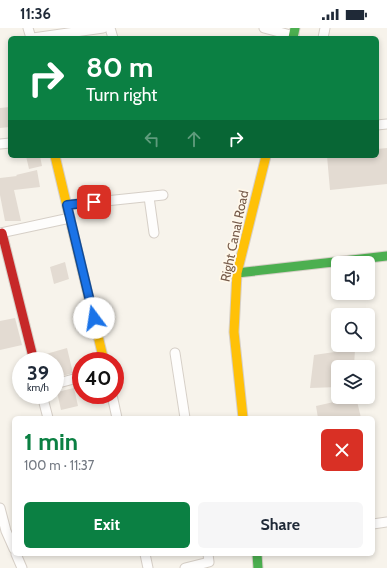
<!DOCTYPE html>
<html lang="en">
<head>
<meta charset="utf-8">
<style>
  :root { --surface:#fff; --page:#f6f6f7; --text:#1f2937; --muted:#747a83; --accent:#0b8043 }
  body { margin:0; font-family:Cabin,sans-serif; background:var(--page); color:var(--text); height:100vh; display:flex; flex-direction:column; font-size:15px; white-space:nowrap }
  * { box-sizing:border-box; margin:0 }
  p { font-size:13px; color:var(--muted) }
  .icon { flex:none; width:22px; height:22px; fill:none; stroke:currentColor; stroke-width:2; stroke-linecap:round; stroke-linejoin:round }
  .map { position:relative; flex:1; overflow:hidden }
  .side { position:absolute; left:12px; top:388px; width:363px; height:140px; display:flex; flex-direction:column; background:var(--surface); border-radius:6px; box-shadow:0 2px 6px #0003 }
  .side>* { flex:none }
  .banner { position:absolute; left:8px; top:8px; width:371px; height:122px; border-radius:6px; box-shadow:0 2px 6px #0003; background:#0b8043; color:#fff; overflow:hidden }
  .fabs { position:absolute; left:331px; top:228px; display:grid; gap:8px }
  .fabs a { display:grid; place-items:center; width:44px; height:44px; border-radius:6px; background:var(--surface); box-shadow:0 2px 6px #0003; font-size:20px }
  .speed { position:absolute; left:12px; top:324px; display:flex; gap:8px; font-size:20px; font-weight:700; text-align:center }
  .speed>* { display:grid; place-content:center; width:52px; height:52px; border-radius:50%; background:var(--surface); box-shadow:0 2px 6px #0003; line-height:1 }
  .speed small { font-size:10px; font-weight:400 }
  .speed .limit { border:6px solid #d22; background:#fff; color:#111 }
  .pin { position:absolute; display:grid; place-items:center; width:34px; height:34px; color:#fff; margin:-17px; border-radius:8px; box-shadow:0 2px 6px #0006 }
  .me { position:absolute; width:44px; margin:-22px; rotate:346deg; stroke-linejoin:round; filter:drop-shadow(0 0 3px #0008) }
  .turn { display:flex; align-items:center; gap:14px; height:84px; padding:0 12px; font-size:18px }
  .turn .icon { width:52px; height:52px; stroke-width:2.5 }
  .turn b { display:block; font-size:28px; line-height:34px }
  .lanes { display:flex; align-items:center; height:38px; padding:0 12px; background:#0003; justify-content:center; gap:20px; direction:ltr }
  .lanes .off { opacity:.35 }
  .round { display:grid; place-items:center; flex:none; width:42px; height:42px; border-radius:6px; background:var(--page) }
  .summary { display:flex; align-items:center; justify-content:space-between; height:68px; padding:0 12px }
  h1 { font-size:24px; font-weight:700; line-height:30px; color:var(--accent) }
  .button { display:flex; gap:8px; margin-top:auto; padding:8px 12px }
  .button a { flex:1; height:46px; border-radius:6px; background:var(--accent); color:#fff; font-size:16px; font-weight:700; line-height:46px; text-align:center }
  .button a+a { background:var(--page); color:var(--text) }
  .status { display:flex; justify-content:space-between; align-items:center; height:28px; padding:0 20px; background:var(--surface); direction:ltr }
  .status svg { height:11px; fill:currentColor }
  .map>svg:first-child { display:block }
  .building { fill:#e3dbd2 }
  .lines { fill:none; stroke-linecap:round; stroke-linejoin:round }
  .street-casing { stroke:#d6cfc7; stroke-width:11 }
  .fast-casing { stroke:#d6cfc7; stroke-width:11 }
  .slow-casing { stroke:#d6cfc7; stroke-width:11 }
  .jam-casing { stroke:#d6cfc7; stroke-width:11 }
  .street { stroke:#fefdfc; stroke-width:9 }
  .fast { stroke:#4caf50; stroke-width:9 }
  .slow { stroke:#ffc107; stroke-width:9 }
  .jam { stroke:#c62828; stroke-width:9 }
  .route-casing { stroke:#114b97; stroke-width:10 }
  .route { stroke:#1a73e8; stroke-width:7 }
  .labels { text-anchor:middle; stroke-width:3.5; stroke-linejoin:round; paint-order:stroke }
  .street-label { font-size:13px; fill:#765a49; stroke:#fff8eb }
</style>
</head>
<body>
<div class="status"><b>11:36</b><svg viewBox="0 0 49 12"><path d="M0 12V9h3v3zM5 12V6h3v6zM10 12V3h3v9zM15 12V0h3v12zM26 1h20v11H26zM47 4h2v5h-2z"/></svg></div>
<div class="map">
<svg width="387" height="540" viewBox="0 0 387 540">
  <rect width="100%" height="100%" fill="#f7f3eb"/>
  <g class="building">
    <path d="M10 79V99L0 100V80Z"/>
    <path d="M387 120V156L330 162 327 128H377V121Z"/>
    <path d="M26 128H40L42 138 29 141Z"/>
    <path d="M37 142 40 159 14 162 21 193H5L0 167V150L17 148 16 147Z"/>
    <path d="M65 234 69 251 54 256 50 239Z"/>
    <path d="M15 290 22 317 0 322V293Z"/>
    <path d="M67 320 73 345 55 350V333H48L46 326Z"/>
    <path d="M355 321 354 339H338V359L310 360 314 327Z"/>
    <path d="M74 360 78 378 61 382 57 364Z"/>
    <path d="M356 369 361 390H318L316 378Z"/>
  </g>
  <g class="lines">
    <g class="street-casing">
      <g id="street">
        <path d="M28 0 31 10"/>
        <path d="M110 0 113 10"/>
        <path d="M264 0 294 8"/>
        <path d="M33 10 103 0"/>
        <path d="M323 10 325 0"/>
        <path d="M377 97 387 96"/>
        <path d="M0 116 10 115"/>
        <path d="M149 169 154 205"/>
        <path d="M67 177 163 167"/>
        <path d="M0 205 70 190"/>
        <path d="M175 325 185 390"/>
        <path d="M55 356 81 349"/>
        <path d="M42 367 48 390"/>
        <path d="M112 367 117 390"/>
        <path d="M0 480 6 503 14 521"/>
        <path d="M373 496 387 494"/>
        <path d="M16 526 22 540"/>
        <path d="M145 526 148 540"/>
        <path d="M185 540 209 534 208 526"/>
      </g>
    </g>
    <g class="fast-casing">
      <g id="fast">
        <path d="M293 10 295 0"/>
        <path d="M237 245 387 228"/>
        <path d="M257 526 258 540"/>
      </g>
    </g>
    <g class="slow-casing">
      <g id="slow">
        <path d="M55 128 104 333"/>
        <path d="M243 390 234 304 237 245 266 128"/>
      </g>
    </g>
    <g class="jam-casing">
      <path id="jam" d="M2 205 34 333"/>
    </g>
    <use href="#street" class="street"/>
    <use href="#fast" class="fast"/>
    <use href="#slow" class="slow"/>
    <use href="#jam" class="jam"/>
  </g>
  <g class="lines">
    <g class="route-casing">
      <path id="route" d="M94 290 67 177 94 174"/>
    </g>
    <use href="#route" class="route"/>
  </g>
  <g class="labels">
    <g class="street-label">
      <text transform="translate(234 208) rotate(-78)" y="5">Right Canal Road</text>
    </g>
  </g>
</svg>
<div class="fabs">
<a><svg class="icon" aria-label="sound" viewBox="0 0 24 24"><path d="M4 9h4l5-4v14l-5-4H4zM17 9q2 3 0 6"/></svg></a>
<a><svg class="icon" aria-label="search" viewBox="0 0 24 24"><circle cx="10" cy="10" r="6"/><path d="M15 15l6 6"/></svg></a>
<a><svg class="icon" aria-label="layers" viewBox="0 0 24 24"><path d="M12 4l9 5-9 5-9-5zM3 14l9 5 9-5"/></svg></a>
</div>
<div class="speed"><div>39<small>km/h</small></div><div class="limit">40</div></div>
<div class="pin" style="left:94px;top:174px;background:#d93025"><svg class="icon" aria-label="arrive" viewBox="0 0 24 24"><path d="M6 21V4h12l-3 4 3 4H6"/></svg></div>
<svg class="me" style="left:94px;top:290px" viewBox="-20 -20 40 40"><circle r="19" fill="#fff"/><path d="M0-13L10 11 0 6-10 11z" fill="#1a73e8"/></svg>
<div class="banner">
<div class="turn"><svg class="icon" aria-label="right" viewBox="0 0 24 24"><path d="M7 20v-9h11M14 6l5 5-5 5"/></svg><div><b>80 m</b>Turn right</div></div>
<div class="lanes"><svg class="icon off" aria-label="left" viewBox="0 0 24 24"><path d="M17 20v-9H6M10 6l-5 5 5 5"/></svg><svg class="icon off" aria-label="ahead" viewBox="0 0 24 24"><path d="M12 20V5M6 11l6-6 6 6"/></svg><svg class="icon" aria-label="right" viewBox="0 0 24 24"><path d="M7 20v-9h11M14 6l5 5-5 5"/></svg></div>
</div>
<section class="side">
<div class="summary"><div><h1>1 min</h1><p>100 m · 11:37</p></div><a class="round" style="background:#d93025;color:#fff"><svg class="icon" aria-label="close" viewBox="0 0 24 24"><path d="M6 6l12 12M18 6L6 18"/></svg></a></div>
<div class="button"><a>Exit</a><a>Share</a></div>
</section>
</div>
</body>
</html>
